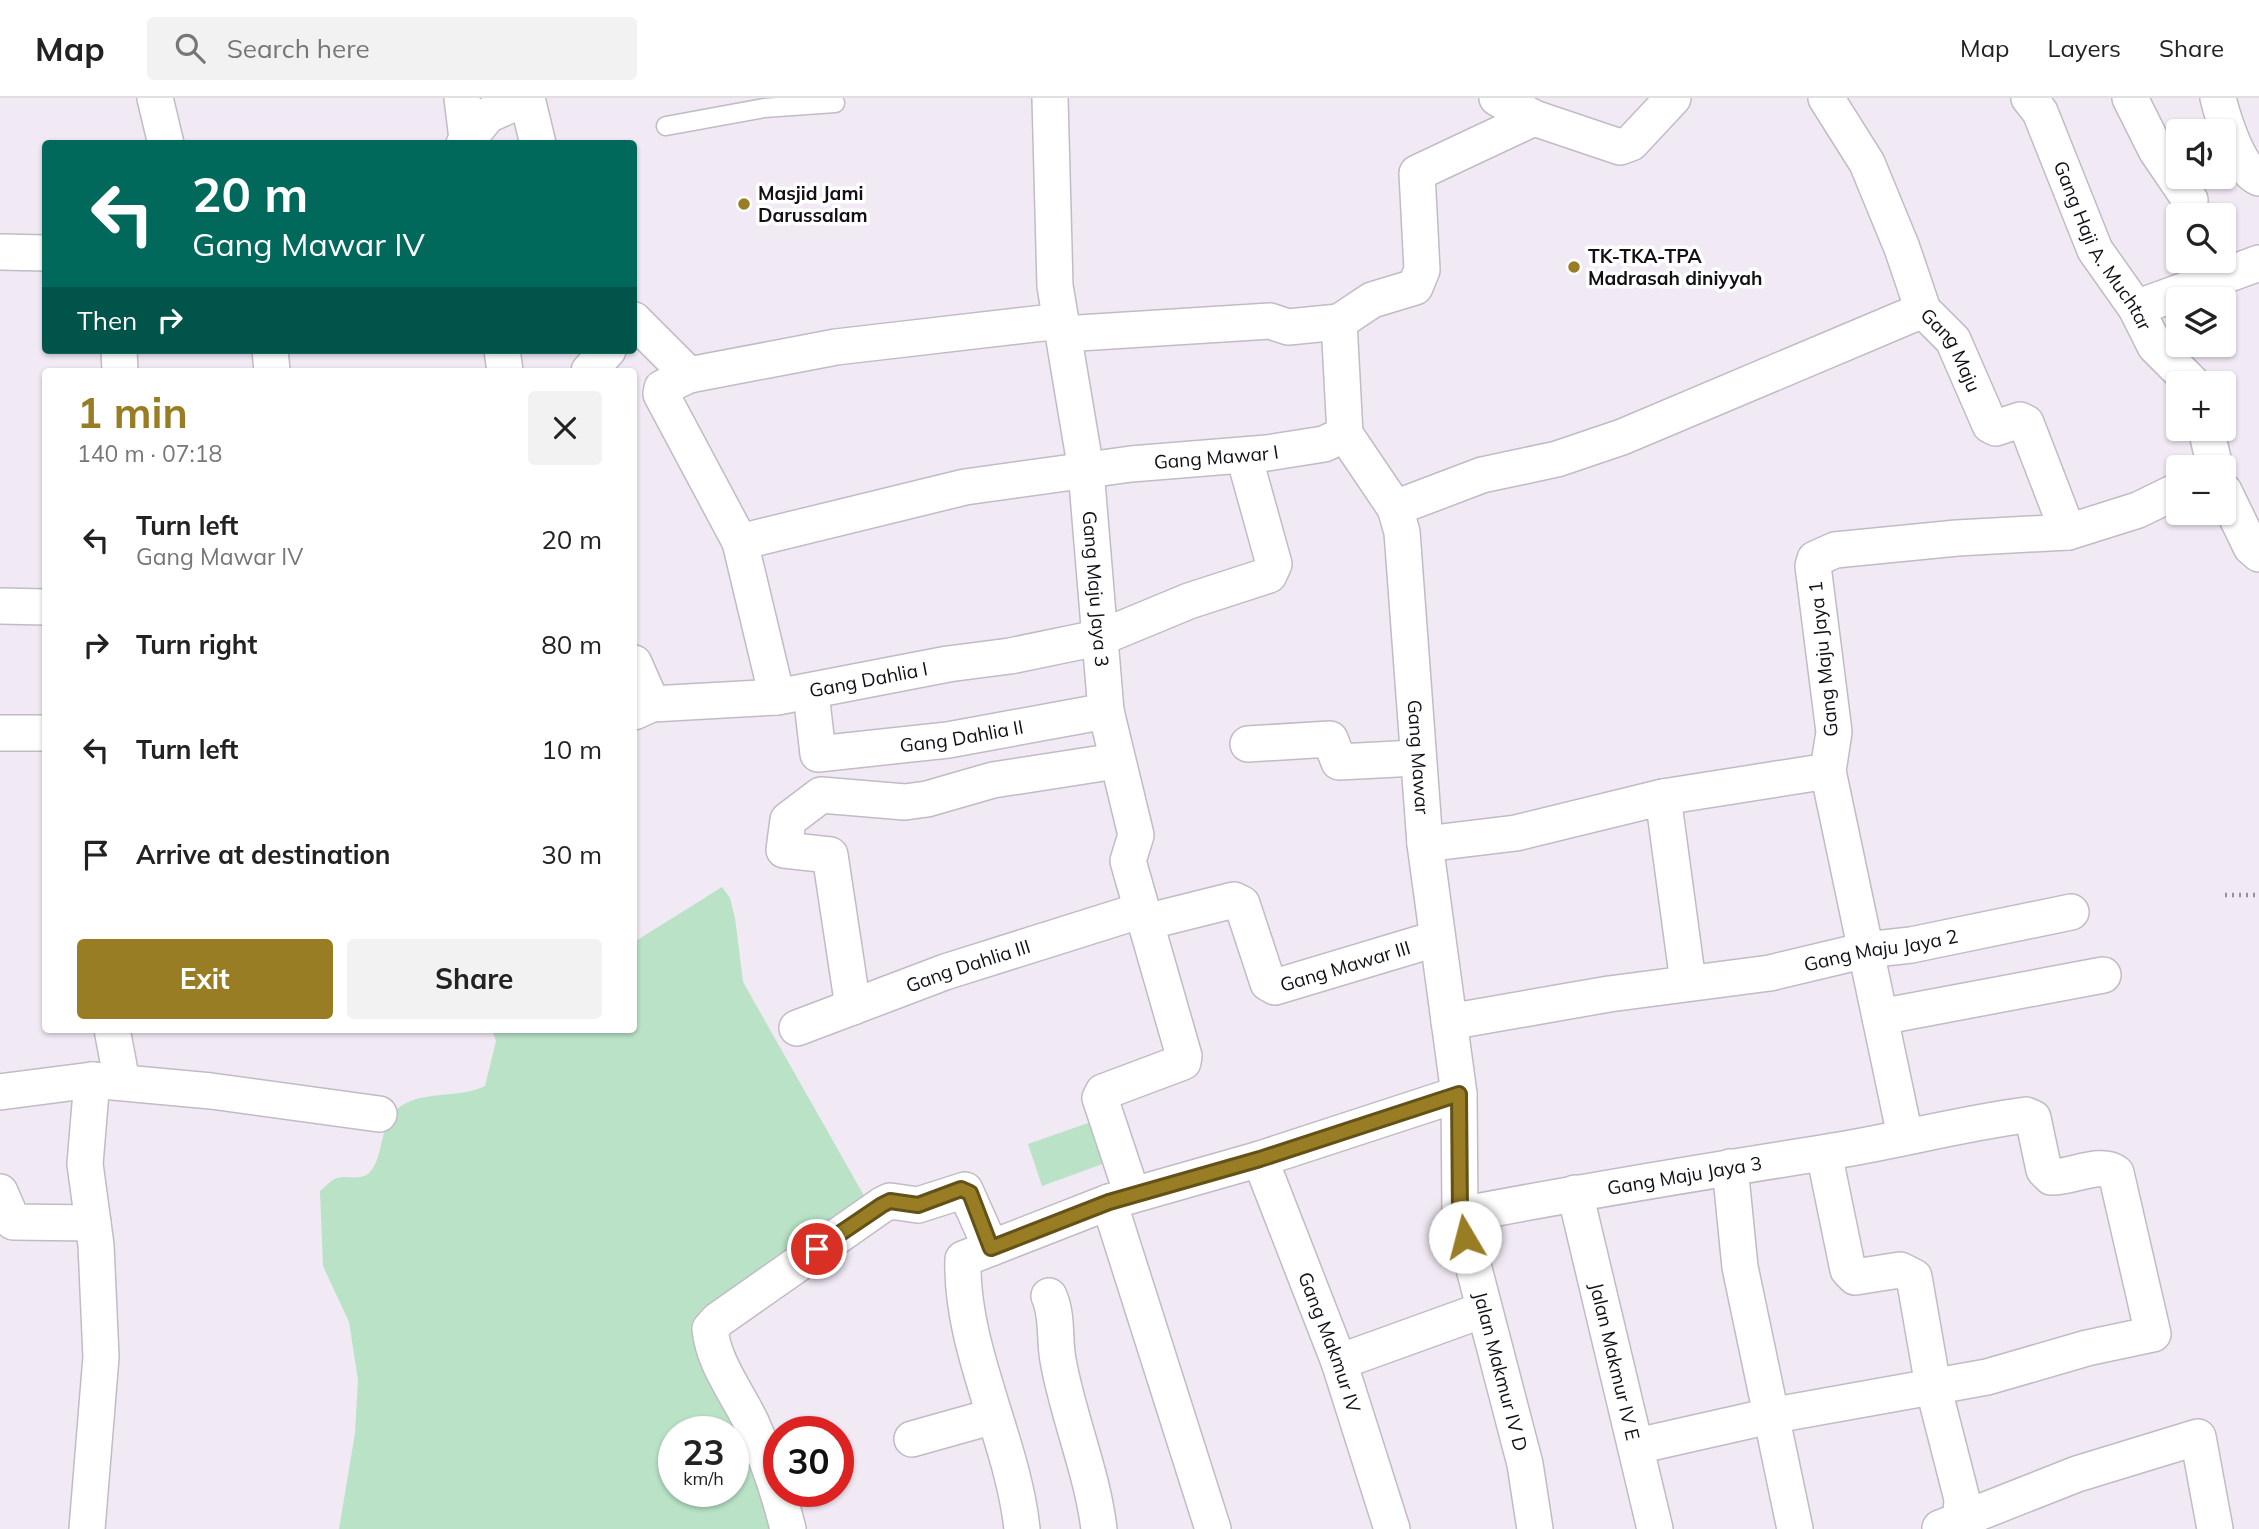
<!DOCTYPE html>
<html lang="en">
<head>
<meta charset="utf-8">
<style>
  :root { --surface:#fff; --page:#f2f2f2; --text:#222; --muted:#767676; --line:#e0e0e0; --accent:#987d25 }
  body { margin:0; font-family:Mulish,sans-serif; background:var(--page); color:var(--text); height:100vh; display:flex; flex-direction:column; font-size:26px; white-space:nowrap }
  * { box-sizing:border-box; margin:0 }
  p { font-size:23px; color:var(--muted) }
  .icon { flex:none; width:38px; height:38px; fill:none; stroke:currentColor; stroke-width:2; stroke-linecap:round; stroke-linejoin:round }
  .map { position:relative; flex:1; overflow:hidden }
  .sheet { position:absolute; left:42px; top:270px; width:595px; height:665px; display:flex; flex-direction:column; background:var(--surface); border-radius:7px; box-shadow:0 2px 5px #0004 }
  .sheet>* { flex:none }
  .banner { position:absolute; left:42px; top:42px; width:595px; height:214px; border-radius:7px; box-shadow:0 2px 5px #0004; background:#00695c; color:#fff; overflow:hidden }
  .buttons { position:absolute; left:2166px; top:21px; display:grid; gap:14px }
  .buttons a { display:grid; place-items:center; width:70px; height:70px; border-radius:7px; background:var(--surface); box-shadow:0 2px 5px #0004; font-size:35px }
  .speed { position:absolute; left:658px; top:1318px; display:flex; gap:14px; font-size:35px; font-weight:700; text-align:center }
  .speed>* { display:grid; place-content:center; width:91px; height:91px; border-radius:50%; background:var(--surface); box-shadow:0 2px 5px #0004; line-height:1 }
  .speed small { font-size:18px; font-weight:400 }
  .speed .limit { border:10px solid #d22; background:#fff; color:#111 }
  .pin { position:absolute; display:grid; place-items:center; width:60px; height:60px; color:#fff; margin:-30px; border:4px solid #fff; border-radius:50%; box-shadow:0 2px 7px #0007 }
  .me { position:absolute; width:77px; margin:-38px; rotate:352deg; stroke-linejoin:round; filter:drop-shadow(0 0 5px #0008) }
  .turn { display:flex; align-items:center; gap:24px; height:147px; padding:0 35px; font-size:32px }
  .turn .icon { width:91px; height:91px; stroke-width:2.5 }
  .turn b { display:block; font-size:49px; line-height:60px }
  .then { display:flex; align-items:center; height:66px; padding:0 35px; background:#0003; gap:14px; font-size:26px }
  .round { display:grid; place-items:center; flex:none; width:74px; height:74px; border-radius:7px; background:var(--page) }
  .overview { display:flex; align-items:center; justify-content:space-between; height:119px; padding:0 35px }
  h1 { font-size:42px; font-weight:700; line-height:52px; color:var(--accent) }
  .primary-button { display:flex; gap:14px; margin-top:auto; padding:14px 35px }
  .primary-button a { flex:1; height:80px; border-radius:7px; background:var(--accent); color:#fff; font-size:28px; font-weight:700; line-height:80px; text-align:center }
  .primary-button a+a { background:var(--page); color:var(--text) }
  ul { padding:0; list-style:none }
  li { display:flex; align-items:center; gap:21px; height:105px; padding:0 35px }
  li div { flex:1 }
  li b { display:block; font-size:26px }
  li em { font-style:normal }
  header { display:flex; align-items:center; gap:42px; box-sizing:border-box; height:98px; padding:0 35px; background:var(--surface); border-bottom:2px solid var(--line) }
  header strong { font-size:33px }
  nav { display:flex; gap:38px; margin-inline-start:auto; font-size:24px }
  .search { width:490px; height:63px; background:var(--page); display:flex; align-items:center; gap:18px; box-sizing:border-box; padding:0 24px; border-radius:7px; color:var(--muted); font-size:26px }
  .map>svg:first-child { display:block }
  .green { fill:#b9e2c6; fill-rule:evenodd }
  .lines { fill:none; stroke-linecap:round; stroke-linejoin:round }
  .service-casing { stroke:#c2bbc6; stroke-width:21 }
  .minor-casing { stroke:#c2bbc6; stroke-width:38 }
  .path { stroke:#97929a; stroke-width:4.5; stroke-dasharray:2 5; stroke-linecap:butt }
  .service { stroke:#fff; stroke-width:18 }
  .minor { stroke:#fff; stroke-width:35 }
  .route-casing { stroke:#635118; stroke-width:18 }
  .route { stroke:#987d25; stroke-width:12 }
  .poi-dot { fill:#987d25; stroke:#fff; stroke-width:2.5 }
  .labels { text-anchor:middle; stroke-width:7; stroke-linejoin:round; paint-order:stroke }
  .poi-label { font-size:19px; font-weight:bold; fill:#121014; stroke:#fff; text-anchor:start }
  .street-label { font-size:19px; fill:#121014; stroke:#fff }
</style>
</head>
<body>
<header>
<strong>Map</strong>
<div class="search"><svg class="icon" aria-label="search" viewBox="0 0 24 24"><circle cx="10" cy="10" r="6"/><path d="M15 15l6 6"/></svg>Search here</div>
<nav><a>Map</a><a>Layers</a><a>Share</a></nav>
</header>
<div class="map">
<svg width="2259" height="1431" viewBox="0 0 2259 1431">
  <rect width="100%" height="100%" fill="#f1eaf5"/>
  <g class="green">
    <path d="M722 789 730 800 735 820 743 884 867 1103 698 1223 781 1431H339L355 1335 358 1282 349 1224 323 1168 320 1093C325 1089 331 1082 337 1080 348 1077 360 1083 369 1075 387 1057 376 1020 406 1005 432 993 460 1000 485 988L496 943 492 931H634V844ZM674 1334H733V1393H674Z"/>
    <path d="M1094 1023 1108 1064 1042 1088 1028 1046Z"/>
  </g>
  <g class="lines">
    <g class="service-casing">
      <path id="service" d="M666 28 764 10 835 5"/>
    </g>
    <g class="minor-casing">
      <g id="minor">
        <path d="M155 0 166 46"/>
        <path d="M462 0 467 41"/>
        <path d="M527 0 538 46"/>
        <path id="s1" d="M1050 0 1055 188 1086 372 1106 613 1136 737 1128 763 1184 958 1183 964 1103 994 1100 1000 1132 1096"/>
        <path d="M1497 0 1534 20"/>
        <path id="s2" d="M1826 0 1867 65 1902 150 1923 212 1953 242 1990 327 1996 330 2020 322 2026 325 2068 434"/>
        <path id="s3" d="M2029 0 2040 14 2095 152 2136 210 2155 248 2192 285"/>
        <path d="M2130 0 2156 52 2190 102"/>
        <path d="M2218 0C2223 20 2239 73 2259 80"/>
        <path d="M464 46 488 17 526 0"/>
        <path d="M0 154 46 155"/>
        <path d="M2136 210 2259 165"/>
        <path d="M634 222 689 277 836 249 1061 223"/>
        <path d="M1063 236 1270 223 1288 229 1339 224"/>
        <path d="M119 252 120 273"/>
        <path d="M270 252 272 273"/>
        <path d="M502 252 505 273"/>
        <path d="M589 273 608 252"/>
        <path d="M689 277 662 290 661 296 740 444"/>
        <path d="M2206 331 2215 369"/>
        <path id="s4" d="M1345 336 1395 410 1402 434 1425 746 1459 996 1460 1117 1525 1366 1535 1431"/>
        <path d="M1345 336 1339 224 1372 202 1415 189 1422 172 1417 75 1534 20 1620 49 1631 45 1673 0"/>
        <path d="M2224 393 2251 449 2259 456"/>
        <path d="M1395 410 1482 377 1557 361 1622 339 1923 212"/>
        <path d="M0 508 46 509"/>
        <path d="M634 565 652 606"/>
        <path id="s5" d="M811 595 818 656 948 642 1106 613"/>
        <path id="s6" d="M777 599 740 444 965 389 1131 366 1267 355 1324 346 1345 336"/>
        <path id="s7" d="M634 614 652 606 777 599 948 566 1010 558 1102 539 1189 503 1269 477 1274 466 1244 358"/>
        <path d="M0 635H46"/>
        <path d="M1248 646 1330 641 1339 664 1416 660"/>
        <path d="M1663 699 1688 884"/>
        <path d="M1425 746 1516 735 1663 699 1828 673"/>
        <path id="s8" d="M1146 824 1234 802 1242 806 1268 885 1275 889 1435 841"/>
        <path d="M853 909 830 757 784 752 788 722 821 697 905 704 927 701 993 682 1116 663"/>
        <path d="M1880 919 2103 877"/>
        <path id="s9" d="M1449 924 1609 896 1770 875 1866 852 1911 847 2071 814"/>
        <path id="s10" d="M797 930 945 874 1142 812"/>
        <path d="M112 931 122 984"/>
        <path d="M0 994 92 982 211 993 379 1016"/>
        <path d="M1905 1038 1828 673 1834 634 1813 468 1815 461 1835 452 1957 440 2068 434 2138 412 2179 392"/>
        <path d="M1824 1055 1848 1172 1855 1179 1900 1172 1914 1179 1933 1288 1962 1401 1960 1431"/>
        <path id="s11" d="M1260 1061 1339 1264 1392 1431"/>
        <path d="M1730 1069 1740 1169 1795 1431"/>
        <path d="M0 1094 13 1124 93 1125"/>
        <path id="s12" d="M1575 1095 1655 1431"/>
        <path d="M1109 1104 1213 1431"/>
        <path id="s13" d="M1460 1117C1580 1094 1701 1074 1822 1055 1890 1045 1957 1026 2026 1017L2033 1020 2044 1072 2051 1079C2070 1080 2101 1063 2116 1075L2153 1236 2087 1250 1987 1279 1770 1318 1637 1348"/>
        <path d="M1049 1198C1058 1218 1054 1241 1058 1262 1068 1319 1092 1373 1099 1431"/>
        <path d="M1339 1264 1483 1212"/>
        <path d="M912 1341 994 1318"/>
        <path d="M1940 1430 2077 1376 2198 1339 2215 1431"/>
        <path d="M87 1431 101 1259 96 1147 85 1066 92 982"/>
        <path d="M788 1431C779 1394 767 1359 751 1324 737 1295 713 1264 710 1231L718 1222 882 1107 890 1103 918 1107 965 1092 991 1150"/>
        <path d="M1022 1431C1013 1343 960 1250 963 1161L1109 1104 1260 1061 1459 996"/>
      </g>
    </g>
    <path class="path" d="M2225 797H2259"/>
    <use href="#service" class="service"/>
    <use href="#minor" class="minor"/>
  </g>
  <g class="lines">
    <g class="route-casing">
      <path id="route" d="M817 1151 882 1107 890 1103 918 1107 961 1091 970 1095 991 1150 1109 1104 1260 1061 1459 996 1460 1117 1465 1139"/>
    </g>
    <use href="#route" class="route"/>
  </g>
  <g class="poi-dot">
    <circle cx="744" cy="106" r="7"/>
    <circle cx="1574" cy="169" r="7"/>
  </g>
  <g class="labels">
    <g class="poi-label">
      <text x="758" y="102">Masjid Jami<tspan x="758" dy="22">Darussalam</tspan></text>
      <text x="1588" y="165">TK-TKA-TPA<tspan x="1588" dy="22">Madrasah diniyyah</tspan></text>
    </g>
    <g class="street-label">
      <text dy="7" stroke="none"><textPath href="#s3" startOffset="166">Gang Haji A. Muchtar</textPath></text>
      <text dy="7" stroke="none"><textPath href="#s2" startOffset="284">Gang Maju</textPath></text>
      <text dy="7" stroke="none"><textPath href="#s6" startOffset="644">Gang Mawar I</textPath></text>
      <text dy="7" stroke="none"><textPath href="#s1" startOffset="494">Gang Maju Jaya 3</textPath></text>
      <text transform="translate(1823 561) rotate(-96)" y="7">Gang Maju Jaya 1</text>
      <text dy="7" stroke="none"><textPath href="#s7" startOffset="238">Gang Dahlia I</textPath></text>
      <text dy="7" stroke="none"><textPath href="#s5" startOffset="206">Gang Dahlia II</textPath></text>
      <text dy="7" stroke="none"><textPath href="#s4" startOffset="340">Gang Mawar</textPath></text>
      <text dy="7" stroke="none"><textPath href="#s9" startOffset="438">Gang Maju Jaya 2</textPath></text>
      <text dy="7" stroke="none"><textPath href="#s8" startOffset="264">Gang Mawar III</textPath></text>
      <text dy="7" stroke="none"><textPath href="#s10" startOffset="182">Gang Dahlia III</textPath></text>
      <text dy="7" stroke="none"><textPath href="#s13" startOffset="228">Gang Maju Jaya 3</textPath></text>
      <text dy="7" stroke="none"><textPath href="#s11" startOffset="196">Gang Makmur IV</textPath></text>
      <text dy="7" stroke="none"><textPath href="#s12" startOffset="173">Jalan Makmur IV E</textPath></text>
      <text dy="7" stroke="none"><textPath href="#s4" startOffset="962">Jalan Makmur IV D</textPath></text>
    </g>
  </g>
</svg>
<div class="buttons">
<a><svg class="icon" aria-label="sound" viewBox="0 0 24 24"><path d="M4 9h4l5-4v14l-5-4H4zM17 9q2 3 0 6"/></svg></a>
<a><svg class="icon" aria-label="search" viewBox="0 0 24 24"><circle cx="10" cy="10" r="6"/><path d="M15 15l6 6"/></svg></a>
<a><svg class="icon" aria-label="layers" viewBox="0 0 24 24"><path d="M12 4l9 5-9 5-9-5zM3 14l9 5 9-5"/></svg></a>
<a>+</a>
<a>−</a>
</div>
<div class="speed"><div>23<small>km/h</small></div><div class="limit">30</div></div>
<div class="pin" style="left:817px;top:1151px;background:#d93025"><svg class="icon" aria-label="arrive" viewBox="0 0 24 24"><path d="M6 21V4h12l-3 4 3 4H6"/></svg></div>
<svg class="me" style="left:1465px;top:1139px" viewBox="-20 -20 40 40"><circle r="19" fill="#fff"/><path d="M0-13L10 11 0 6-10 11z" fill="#987d25"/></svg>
<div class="banner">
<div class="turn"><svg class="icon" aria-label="left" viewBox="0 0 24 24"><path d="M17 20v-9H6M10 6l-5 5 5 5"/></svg><div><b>20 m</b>Gang Mawar IV</div></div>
<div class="then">Then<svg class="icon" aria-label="right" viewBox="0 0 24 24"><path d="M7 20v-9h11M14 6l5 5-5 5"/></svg></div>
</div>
<section class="sheet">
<div class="overview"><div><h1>1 min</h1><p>140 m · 07:18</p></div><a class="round"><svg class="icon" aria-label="close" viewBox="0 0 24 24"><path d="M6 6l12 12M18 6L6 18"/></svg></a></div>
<ul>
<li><svg class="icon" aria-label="left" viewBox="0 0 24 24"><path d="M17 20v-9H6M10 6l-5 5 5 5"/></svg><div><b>Turn left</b><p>Gang Mawar IV</p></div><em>20 m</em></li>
<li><svg class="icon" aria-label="right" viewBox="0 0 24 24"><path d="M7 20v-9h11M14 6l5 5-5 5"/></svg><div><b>Turn right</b></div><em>80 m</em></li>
<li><svg class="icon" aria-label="left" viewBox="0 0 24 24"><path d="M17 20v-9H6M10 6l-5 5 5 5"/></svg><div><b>Turn left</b></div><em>10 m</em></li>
<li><svg class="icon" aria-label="arrive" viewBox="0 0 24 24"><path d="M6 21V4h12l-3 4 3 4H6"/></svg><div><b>Arrive at destination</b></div><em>30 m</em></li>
</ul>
<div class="primary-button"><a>Exit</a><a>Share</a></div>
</section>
</div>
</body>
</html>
